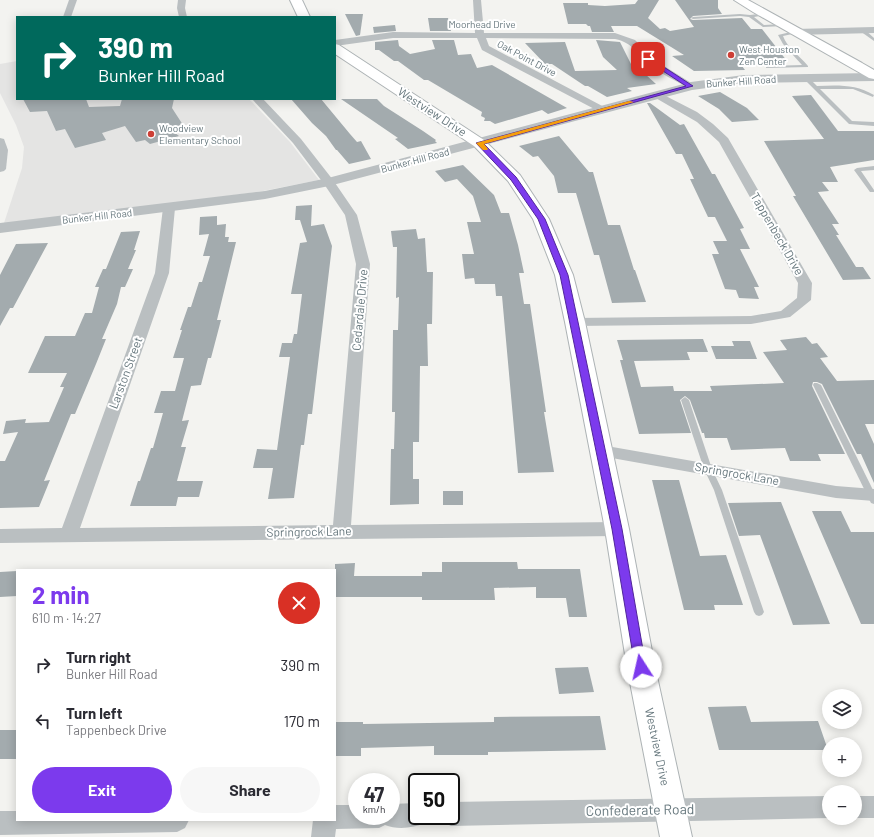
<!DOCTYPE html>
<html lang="en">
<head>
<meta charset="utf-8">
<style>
  :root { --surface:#fff; --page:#f7f7f7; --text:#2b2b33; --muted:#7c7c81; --accent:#7c3aed }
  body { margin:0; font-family:Barlow,sans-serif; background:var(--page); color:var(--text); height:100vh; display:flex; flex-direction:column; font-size:15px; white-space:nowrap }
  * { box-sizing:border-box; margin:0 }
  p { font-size:13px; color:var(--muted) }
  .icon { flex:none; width:22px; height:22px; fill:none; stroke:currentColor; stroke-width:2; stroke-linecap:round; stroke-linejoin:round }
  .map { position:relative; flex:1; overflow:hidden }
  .side { position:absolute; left:16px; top:569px; width:320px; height:252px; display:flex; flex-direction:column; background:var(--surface); border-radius:0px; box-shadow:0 2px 10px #0003 }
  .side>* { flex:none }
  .top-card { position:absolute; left:16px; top:16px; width:320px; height:84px; border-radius:0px; box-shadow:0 2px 10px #0003; background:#00695c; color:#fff; overflow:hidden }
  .buttons { position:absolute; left:822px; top:689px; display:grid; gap:8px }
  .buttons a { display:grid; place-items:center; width:40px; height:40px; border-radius:50%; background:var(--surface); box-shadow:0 2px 10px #0003; font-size:20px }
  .speed { position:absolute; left:348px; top:773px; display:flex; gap:8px; font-size:20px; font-weight:700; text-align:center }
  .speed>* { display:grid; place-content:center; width:52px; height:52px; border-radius:50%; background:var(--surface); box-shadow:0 2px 10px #0003; line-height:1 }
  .speed small { font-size:10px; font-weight:400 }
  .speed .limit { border:2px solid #111; border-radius:6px; background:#fff; color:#111 }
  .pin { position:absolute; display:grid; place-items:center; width:34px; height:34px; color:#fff; margin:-17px; border-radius:8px; box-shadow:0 2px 6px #0006 }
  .me { position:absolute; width:44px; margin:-22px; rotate:350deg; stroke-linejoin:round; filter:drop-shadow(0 0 3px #0008) }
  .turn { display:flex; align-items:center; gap:14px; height:84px; padding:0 16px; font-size:18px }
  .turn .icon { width:52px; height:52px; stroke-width:2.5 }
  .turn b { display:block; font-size:28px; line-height:34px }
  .round { display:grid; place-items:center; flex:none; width:42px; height:42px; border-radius:21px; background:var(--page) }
  .overview { display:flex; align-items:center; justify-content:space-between; height:68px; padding:0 16px }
  h1 { font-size:24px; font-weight:700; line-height:30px; color:var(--accent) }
  .button { display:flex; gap:8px; margin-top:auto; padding:8px 16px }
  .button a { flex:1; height:46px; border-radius:24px; background:var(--accent); color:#fff; font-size:16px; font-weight:700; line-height:46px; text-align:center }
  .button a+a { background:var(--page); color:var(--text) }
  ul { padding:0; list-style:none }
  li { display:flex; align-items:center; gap:12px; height:56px; padding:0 16px }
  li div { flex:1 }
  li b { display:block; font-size:15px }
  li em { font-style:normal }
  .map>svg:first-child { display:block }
  .built { fill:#e4e4e3 }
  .building { fill:#a3abae }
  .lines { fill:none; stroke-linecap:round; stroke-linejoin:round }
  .secondary-casing { stroke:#adb3b5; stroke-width:2 }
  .service { fill:#babfc1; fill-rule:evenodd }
  .minor { fill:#babfc1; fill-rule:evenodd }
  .tertiary { fill:#babfc1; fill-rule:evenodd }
  .secondary { fill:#fff; fill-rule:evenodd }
  .route { fill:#7c3aed; stroke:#51269a }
  .slow { fill:#f59e0b }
  .poi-dot { fill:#cd3f36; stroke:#fff; stroke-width:1.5 }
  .labels { text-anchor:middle; stroke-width:4; stroke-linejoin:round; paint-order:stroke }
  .far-street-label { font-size:10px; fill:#66777d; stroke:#fff }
  .far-poi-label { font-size:10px; fill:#66777d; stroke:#fff; text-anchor:start }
  .street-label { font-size:12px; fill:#66777d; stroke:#fff }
  .near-street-label { font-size:14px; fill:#66777d; stroke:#fff }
</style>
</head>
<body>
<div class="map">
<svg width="874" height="837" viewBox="0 0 874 837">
  <rect width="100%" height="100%" fill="#f3f3f0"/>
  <path class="built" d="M17 61V99H249L290 142 319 180 263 191 169 204 4 223 22 168 24 147 16 125 0 93V64Z"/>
  <g class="building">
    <path d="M638 0H659L648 18 660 29 665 28 670 31 694 27 675 0H718V8L722 14 693 16 690 19 693 20 742 18 751 29H762L787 61 739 62 745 70 694 71 672 56 684 55 637 26H611L614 32H592L590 26H588L586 24H568L563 3H588V5L605 6 635 4Z"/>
    <path d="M345 14H363L360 35 356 36Z"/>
    <path d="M428 18H448L451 31H430Z"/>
    <path d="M395 25 396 31 374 33 373 27Z"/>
    <path d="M398 40 399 46 410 54 435 49 432 40H454L458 55 471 54 477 68 492 65 567 108 548 114 542 110 495 124 490 121H484L485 118 481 116 482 112 428 80H424L398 61H394L379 50H375V42Z"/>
    <path d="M596 40 620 42 631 64H634L656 84 627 88 632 91 607 97 588 86H585L552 64H545L525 43 565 42 575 71 617 70 603 57Z"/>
    <path d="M720 92 747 108 759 120 732 122 719 109 698 96Z"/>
    <path d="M811 95 838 131H874V160L830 167 838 182H822L829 191 818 192 839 224H832L839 235H836L856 267H863L871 279 843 280 793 196H796L764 141 824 139 792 96Z"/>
    <path d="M23 99H86L89 107 120 106 122 99H174L172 108 183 125 170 129 179 136 150 144 145 140 136 142 125 126 102 133 106 140 75 148 65 129 56 131 47 111 30 112Z"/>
    <path d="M291 99H321L350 134 357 142 361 141 371 159 349 164 337 150H336L326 136 312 123Z"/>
    <path d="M341 99H377L384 106 423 131 436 140 435 141 437 143 408 149 395 139 398 138Z"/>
    <path d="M647 103H650L680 125 684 124 712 174H715L744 228 740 229 750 249H740L759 287H754L759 299 739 298 736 290 725 289 712 254H719L713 241H727L715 217H708L690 179H694L682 154H676Z"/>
    <path d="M559 136 589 172H593L608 225H620L634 270H635L646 302 612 303 599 255H594L576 193H558L554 176 538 156 533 157 519 146Z"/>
    <path d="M463 165 494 195 501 213H509L518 245 524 273H519L524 304H530L546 412H544L554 472 518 473 502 296H496L495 284H475L474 278 465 279 462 254H474L467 222H481L473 196 457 179 445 182 435 171Z"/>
    <path d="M312 205 311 226 324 224 332 246 312 414H308L304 445H301L294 498 268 499 273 468H253L257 449 277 450 290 357H279L282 343H292L294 334H297L302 294H291L300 243 307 242 300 220H295L296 206Z"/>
    <path d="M217 216V225L226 224 225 237H229L228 242H236L217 320H221L211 358H208L201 385 191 386 182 421 189 420 181 447H186L177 481H203L199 497H178L176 506H130L138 481H140L151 448H153L163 413H154L161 391H175L184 358H173L182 330H180L188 307H191L199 282H202L210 256H203L209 234 199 235 200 217Z"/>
    <path d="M416 229 418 239 425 238 427 272H433L432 324H427L428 366H420L419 442H413V479H419V504L390 505 391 449H394L395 412H392L393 330H398L399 297 396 298 397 247H393L391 231Z"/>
    <path d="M140 231 134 250H136L128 269H133L125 287H121L117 304 102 339H106L96 364 75 414H71L44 481 50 480 39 507 0 508V461H5L18 432 3 434 6 421 26 419 25 423 49 422 64 387H60L67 373H28L45 336H75L85 313H92L99 287H95L103 269H106L121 232Z"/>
    <path d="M48 243 13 308H10L0 326V275L16 244Z"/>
    <path d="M806 337 812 344 817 343 828 357 820 358 837 381 874 380V424H865L874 444V483L861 454H857L822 384 817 382H813L812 386 845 454H818L821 461H790L785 448 731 450 727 438H705L704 433H702L690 400 685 396 680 400 691 433 639 434 620 360H623L617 340 703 339 708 352H687L690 360 634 361 641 387 673 386 674 391H712L710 386 784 383 763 352 787 350 780 340Z"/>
    <path d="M732 341H750L757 359H716L711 346H734Z"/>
    <path d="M652 480H679L700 556 726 555 743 605H714L715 610H684Z"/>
    <rect x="443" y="491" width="20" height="14"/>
    <path d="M781 502 830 624 793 625 760 535 739 536 728 503Z"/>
    <path d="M812 511H841L851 532H874V624H861Z"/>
    <path d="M442 562H517L518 569H580L587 617H569L566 598H536V587L494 588 495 600H422V597H335V564L355 563 354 576H422V572H442Z"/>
    <path d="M17 571V596L0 597V572Z"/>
    <path d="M588 667 594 692 559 694 555 668Z"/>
    <path d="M746 706 751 722 818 721 828 750H719L708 707Z"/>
    <path d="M600 716 606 750 488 752V755H434V746L361 748V756H335V722H363V724L494 722V717Z"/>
    <rect x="0" y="730" width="17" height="29"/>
  </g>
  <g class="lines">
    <g class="secondary-casing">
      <g id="secondary">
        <path d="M290 0H302L310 17H298Z"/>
        <path d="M734 0H748L862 63 874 70V79L869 78 753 12Z"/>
        <path d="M335 44 339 45 484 140 520 175 549 219 573 275 585 322 629 529 655 667 692 837H660L627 667 605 529 565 322 555 275 533 219 508 181 474 146 335 54Z"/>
      </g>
    </g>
    <g class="service">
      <path d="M765 13H766V15L754 17 764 25 783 24 785 25 783 26 763 27 749 17 740 16 693 19 691 18 693 17 740 14 750 15Z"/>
      <path d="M860 29H864L874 38V41L860 31Z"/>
      <path d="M795 31 797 32V33L783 36C787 48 800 56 808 66V67L766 68V67L768 66 802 65 783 44 778 35Z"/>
      <path d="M804 77H808L817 86C837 85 856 84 874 95L873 97 853 89H820L852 121 874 122V126L849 124 804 79Z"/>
      <path d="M874 166V170L861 171 874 190V192H870L854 170 857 168Z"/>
      <path d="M814 383H817L821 385 874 492V504L871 503 870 501 813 385Z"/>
      <path d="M685 397 689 400 712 469 722 490 764 612 762 615 759 616 756 615 754 612 714 490 704 469 681 400Z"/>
    </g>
    <g class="minor">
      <path d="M69 0H77L71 17H63Z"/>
      <path d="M178 0H186L185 8 187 17H179L177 8Z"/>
      <path d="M473 0H481L484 33H615L635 40 656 61 696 86 691 89 688 88C675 80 661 74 649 65 636 54 634 43 615 39L486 38 489 46 606 108 607 110 602 113 482 50 477 38H393L335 46V40L393 32 475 33Z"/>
      <path d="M874 27V33L795 35 791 32 795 29Z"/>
      <path d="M658 92 697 112 713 124 728 138 812 283 811 300 790 317 751 324 575 326 570 325 568 322 570 319 575 318 751 316 781 311 797 298 798 283 719 142 697 122 654 97 653 95 654 93Z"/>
      <path d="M252 99H263L301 139 333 180 357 215 370 264 351 525 617 522 623 524 626 529 623 534 617 536 0 543V529L62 528 155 273 163 208 165 205H173L175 208 169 273 80 528 333 525 356 264 345 215 324 184 293 143Z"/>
      <path d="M0 138 4 139 8 150 6 169 4 171 0 172Z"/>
      <path d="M601 445 836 486 874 489V501L836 498 595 455 593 451 595 447Z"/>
      <path d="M829 796V818L451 826 443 822 440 816H451V802Z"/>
      <path d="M855 796H874V818H854Z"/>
      <path d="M417 803V816H428L425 823C414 828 397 830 385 825L379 828 336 829 335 837H311L313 820H335V805H357V816H391V804Z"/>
      <path d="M0 811H17V820H189L185 828 177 832 0 835Z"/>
    </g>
    <path class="tertiary" d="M874 73V81L744 83 692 90 329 186 265 199 0 233V223L265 191 328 178 691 82 744 75Z"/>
    <use href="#secondary" class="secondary"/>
  </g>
  <path class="route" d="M646 58H650L693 86 484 144 516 177 545 219 568 275 622 529 646 667 645 670 641 672 636 670 635 667 612 529 560 275 538 219 511 180 476 143 686 86 646 60Z"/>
  <path class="slow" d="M629 101 634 102 484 144 488 149 487 150H483L476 143Z"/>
  <g class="poi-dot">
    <circle cx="731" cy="55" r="4"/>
    <circle cx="151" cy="134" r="4"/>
  </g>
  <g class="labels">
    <g class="far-street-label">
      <text x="482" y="28">Moorhead Drive</text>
      <text transform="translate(527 58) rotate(28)" y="4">Oak Point Drive</text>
      <text transform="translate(741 81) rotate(-4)" y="4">Bunker Hill Road</text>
      <text transform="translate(415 160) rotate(-15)" y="4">Bunker Hill Road</text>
      <text transform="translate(97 216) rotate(-6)" y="4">Bunker Hill Road</text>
    </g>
    <g class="far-poi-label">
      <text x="739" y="53">West Houston<tspan x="739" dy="12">Zen Center</tspan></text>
      <text x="159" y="132">Woodview<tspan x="159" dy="12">Elementary School</tspan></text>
    </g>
    <g class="street-label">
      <text transform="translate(432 112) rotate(33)" y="4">Westview Drive</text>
      <text transform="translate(777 234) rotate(60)" y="4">Tappenbeck Drive</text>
      <text transform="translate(360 310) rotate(-85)" y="4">Cedardale Drive</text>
      <text transform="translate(126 373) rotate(-70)" y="4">Larston Street</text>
      <text transform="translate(737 474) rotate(10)" y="4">Springrock Lane</text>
      <text transform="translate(309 532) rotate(-1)" y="4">Springrock Lane</text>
      <text transform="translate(657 747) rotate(78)" y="4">Westview Drive</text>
    </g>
    <g class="near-street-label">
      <text transform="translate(640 810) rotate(-1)" y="5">Confederate Road</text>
    </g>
  </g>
</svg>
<div class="buttons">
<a><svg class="icon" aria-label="layers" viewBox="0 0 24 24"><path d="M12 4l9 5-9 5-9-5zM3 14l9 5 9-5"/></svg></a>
<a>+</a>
<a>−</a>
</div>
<div class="speed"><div>47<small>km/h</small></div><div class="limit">50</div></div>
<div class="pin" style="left:648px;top:59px;background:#d93025"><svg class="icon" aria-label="arrive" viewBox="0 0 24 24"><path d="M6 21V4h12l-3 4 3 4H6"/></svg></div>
<svg class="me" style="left:641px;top:667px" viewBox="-20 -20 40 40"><circle r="19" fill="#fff"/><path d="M0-13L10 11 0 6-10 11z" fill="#7c3aed"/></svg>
<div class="top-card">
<div class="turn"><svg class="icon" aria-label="right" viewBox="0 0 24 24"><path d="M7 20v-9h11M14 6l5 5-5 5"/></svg><div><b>390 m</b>Bunker Hill Road</div></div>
</div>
<section class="side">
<div class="overview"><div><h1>2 min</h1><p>610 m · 14:27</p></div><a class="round" style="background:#d93025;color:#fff"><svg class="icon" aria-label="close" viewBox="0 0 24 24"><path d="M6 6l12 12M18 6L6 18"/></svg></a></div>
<ul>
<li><svg class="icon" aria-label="right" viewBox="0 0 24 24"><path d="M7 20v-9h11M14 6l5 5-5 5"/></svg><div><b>Turn right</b><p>Bunker Hill Road</p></div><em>390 m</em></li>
<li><svg class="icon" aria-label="left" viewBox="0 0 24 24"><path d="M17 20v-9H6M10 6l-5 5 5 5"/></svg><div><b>Turn left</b><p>Tappenbeck Drive</p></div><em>170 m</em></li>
</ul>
<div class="button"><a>Exit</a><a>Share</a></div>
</section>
</div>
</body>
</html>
